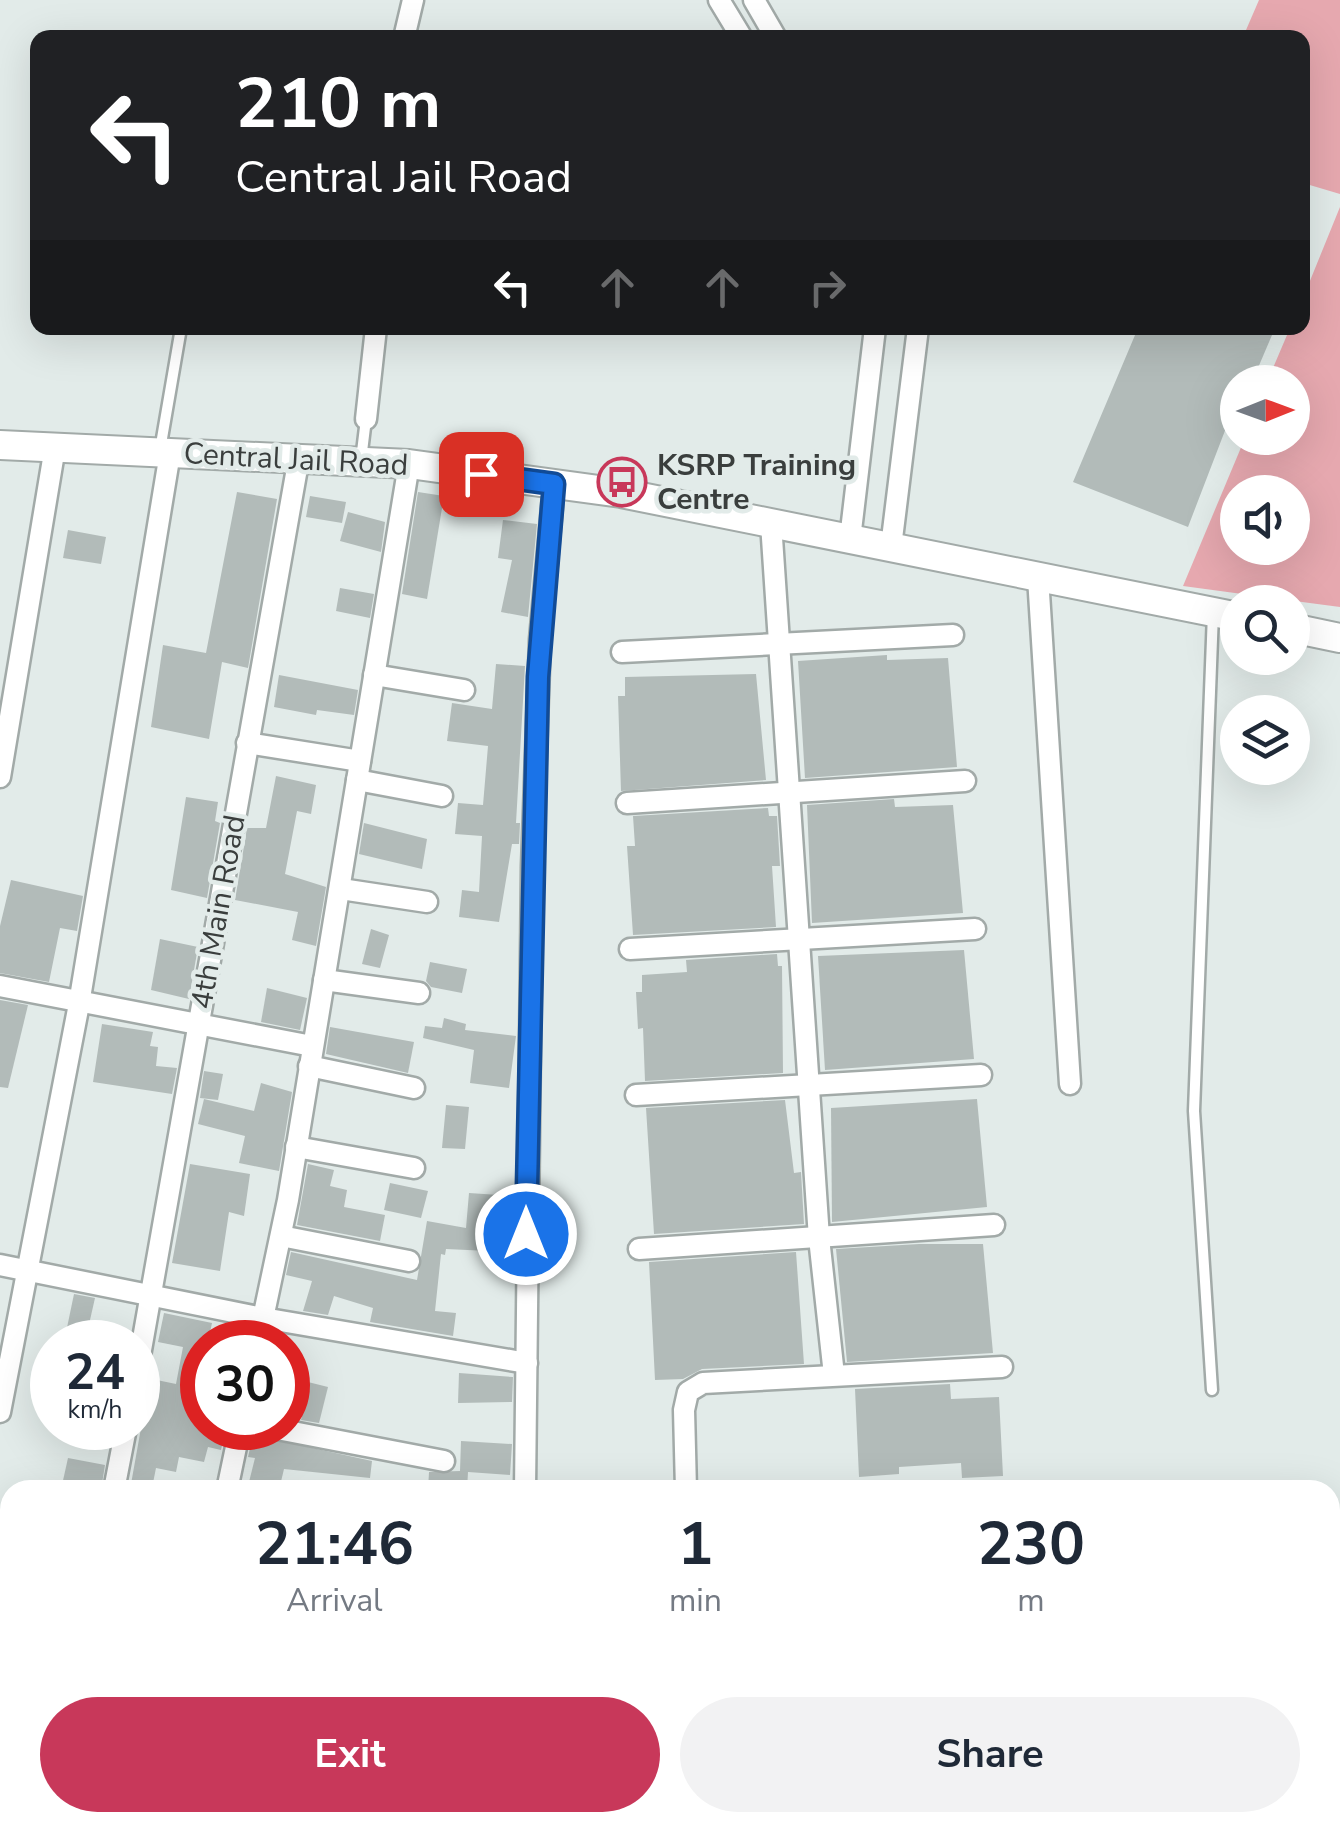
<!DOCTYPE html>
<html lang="en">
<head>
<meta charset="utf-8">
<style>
  :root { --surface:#fff; --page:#f2f2f3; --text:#1f2937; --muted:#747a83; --accent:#c8385a }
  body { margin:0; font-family:"Nunito Sans",sans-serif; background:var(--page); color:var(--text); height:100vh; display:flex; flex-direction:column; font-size:38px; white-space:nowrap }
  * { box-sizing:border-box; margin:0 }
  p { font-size:32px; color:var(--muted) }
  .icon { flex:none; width:55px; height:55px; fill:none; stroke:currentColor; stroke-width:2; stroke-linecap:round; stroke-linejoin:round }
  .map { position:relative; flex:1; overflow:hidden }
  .panel { position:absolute; left:0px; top:1480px; width:1340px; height:352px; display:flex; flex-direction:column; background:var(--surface); border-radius:30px 30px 0 0; box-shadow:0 10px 40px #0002 }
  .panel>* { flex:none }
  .guide { position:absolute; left:30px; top:30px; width:1280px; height:305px; border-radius:20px; box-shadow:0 10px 40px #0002; background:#202124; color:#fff; overflow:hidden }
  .needle { width:65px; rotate:89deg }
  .fabs { position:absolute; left:1220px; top:365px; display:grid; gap:20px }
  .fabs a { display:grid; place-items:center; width:90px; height:90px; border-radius:50%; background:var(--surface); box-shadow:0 10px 40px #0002; font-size:50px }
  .speed { position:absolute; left:30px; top:1320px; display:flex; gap:20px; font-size:50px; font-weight:700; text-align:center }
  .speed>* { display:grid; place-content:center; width:130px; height:130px; border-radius:50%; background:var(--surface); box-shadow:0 10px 40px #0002; line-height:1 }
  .speed small { font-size:25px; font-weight:400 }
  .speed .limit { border:15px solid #d22; background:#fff; color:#111 }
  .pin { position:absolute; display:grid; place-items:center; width:85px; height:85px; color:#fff; margin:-42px; border-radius:20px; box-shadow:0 5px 15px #0006 }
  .me { position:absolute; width:110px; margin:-55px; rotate:0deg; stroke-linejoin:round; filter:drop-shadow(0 0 8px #0008) }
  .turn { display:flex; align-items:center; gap:35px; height:210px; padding:0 40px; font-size:45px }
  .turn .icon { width:130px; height:130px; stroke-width:2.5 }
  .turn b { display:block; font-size:70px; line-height:85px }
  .lanes { display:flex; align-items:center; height:95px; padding:0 40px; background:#0003; justify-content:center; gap:50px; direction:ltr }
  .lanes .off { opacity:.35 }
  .eta { display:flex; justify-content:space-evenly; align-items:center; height:170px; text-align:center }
  .eta b { font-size:60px; font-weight:700; line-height:70px }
  .cta { display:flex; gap:20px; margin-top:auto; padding:20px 40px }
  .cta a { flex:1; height:115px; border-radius:60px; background:var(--accent); color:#fff; font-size:40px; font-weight:700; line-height:115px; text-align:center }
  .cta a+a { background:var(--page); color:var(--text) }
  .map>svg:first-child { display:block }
  .green { fill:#e6a8af; fill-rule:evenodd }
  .building { fill:#b2bbb9 }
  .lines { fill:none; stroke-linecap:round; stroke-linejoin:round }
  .service-casing { stroke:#a2aaa8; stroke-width:15 }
  .minor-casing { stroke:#a2aaa8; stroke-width:25 }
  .secondary-casing { stroke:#a2aaa8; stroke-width:32 }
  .service { stroke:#fff; stroke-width:10 }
  .minor { stroke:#fff; stroke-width:20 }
  .secondary { stroke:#fff; stroke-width:28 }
  .route-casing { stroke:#114b97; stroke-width:25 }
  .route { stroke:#1a73e8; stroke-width:18 }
  .labels { text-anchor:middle; stroke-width:9; stroke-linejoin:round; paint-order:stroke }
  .street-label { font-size:30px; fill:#3a3e3d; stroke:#e2ebe9 }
  .poi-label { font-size:30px; font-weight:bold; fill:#3a3e3d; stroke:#e2ebe9; text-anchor:start }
</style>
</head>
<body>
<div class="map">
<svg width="1340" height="1831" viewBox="0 0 1340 1831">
  <rect width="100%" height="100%" fill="#e2ebe9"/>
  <g class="green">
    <path d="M1259 0H1340V194L1303 183 1302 38 1243 37Z"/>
    <path d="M1340 207V607L1183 586 1245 438H1292V382H1267L1290 328H1302L1303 298ZM1238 492H1292V548H1238Z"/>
    <path d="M680 1823 975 1822V1831H679Z"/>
  </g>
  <g class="building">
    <path d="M1138 328H1275L1252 382H1238V415L1231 430 1226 428 1188 527 1073 482Z"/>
    <path d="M237 492 277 499 248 668 222 662 209 739 151 727 163 645 206 653Z"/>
    <path d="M418 492 444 496 427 599 402 594Z"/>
    <path d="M310 496 346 502 342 523 306 517Z"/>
    <path d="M348 512 385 522 381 552 340 541Z"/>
    <path d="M503 520 537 524 528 617 501 612 512 560 498 558Z"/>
    <path d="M68 530 106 537 101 564 63 558Z"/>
    <path d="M340 588 374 594 370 618 336 611Z"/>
    <path d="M887 655V660L948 658 957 767 805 778 798 661Z"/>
    <path d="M496 664 525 666 516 823H520L519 844H512L499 922 459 917 462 890 479 892 482 836 455 834 458 803 483 805 488 746 447 741 452 703 492 709Z"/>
    <path d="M756 674 766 780 621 791 618 696H625V677Z"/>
    <path d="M279 675 358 690 354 715 317 710 316 715 274 707Z"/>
    <path d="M276 776 316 785 311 814 297 811 285 874 326 887 316 946 292 940 298 912 235 900 247 828H266Z"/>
    <path d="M186 797 218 802 215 821 220 823 207 898 171 890Z"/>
    <path d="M894 799 895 807 953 805 963 913 812 923 807 805Z"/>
    <path d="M768 808 769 816H777L780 866H772L776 927 633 935 627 846H635L633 816Z"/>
    <path d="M364 823 427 839 422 869 359 854Z"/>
    <path d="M11 880 83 896 77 931 60 928 49 982 0 973V926Z"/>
    <path d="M371 929 389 935 380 968 362 964Z"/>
    <path d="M160 939 198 947 189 999 151 990Z"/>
    <path d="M964 950 974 1059 825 1070 818 956Z"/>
    <path d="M777 954 778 966H782L783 1073 645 1081 643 1028 638 1029 636 992H642V975L687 972 686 960Z"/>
    <path d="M430 962 467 969 462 993 431 987 426 981Z"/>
    <path d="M267 988 307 998 300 1030 261 1022Z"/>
    <path d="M0 1000 28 1005 8 1088 0 1087Z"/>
    <path d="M444 1018 466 1024 465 1030 516 1036 509 1088 470 1083 474 1050 423 1038 425 1026 442 1028Z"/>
    <path d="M102 1024 153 1032 150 1046 158 1047 156 1066 177 1068 172 1094 93 1082Z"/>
    <path d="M330 1027 414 1042 408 1073 326 1054Z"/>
    <path d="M204 1071 223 1074 218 1100 200 1098Z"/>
    <path d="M261 1083 292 1092 279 1171 239 1163 245 1136 198 1124 204 1099 254 1111Z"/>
    <path d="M977 1099 987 1207 832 1222 831 1108Z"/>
    <path d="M785 1100 794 1173 801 1172 804 1224 654 1234 646 1108Z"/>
    <path d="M446 1105 469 1107 465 1149 442 1148Z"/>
    <path d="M190 1164 250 1174 244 1216 229 1212 220 1271 172 1263Z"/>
    <path d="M308 1164 334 1170 330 1186 347 1190 344 1207 385 1215 380 1241 297 1225Z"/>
    <path d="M390 1183 428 1191 421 1218 384 1210Z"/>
    <path d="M469 1193 514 1196 511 1252 446 1249 445 1255 441 1254 435 1311 456 1313 453 1336 370 1322 373 1308 334 1296 328 1315 303 1311 312 1281 286 1275 291 1252 417 1280 427 1221 466 1228Z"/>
    <path d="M919 1244H983L993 1353 847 1362 836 1249Z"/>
    <path d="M796 1252 804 1364 702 1369 683 1379 655 1380 649 1262Z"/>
    <path d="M74 1294 95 1298 85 1342H64Z"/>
    <path d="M164 1313 212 1323 208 1342H202V1428H226L221 1450 208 1447 204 1462 179 1457 176 1472 156 1468 152 1488 131 1484 141 1428 152 1379 176 1384 183 1347 158 1342Z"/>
    <path d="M459 1373 513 1377 512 1402 458 1403Z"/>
    <path d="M288 1377 328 1387 319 1423 301 1420 305 1404 288 1399Z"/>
    <path d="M950 1384 951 1399 999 1397 1003 1476 962 1478 961 1463 899 1467V1474L859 1477 855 1389Z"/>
    <path d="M253 1435 372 1461 370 1478 284 1469 279 1490H247L255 1458 248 1457Z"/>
    <path d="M461 1441 512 1444 510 1475 468 1472 467 1490H428L429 1472 460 1471Z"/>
    <path d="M68 1458 105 1465 101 1490 62 1485Z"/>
  </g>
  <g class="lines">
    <g class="service-casing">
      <g id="service">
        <path d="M160 450 181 328"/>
        <path d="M361 460 366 419"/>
        <path d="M1212 1390 1194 1111 1213 613"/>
      </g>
    </g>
    <g class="minor-casing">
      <g id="minor">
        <path d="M719 0 742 38"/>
        <path d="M754 0 776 38"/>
        <path d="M404 38 413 0"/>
        <path d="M366 419 376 328"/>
        <path d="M771 523 819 1238 834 1375"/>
        <path d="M850 539 875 328"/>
        <path d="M891 547 918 328"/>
        <path d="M1038 577 1070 1084"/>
        <path d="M622 652 953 635"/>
        <path d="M374 675 464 690"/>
        <path d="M247 743 360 761"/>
        <path d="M0 777 55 447"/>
        <path d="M357 780 442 796"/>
        <path d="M627 803 965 781"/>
        <path d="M341 889 427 902"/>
        <path d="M630 949 975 929"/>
        <path d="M324 980 419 993"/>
        <path d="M0 986 312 1046"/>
        <path d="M309 1066 414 1088"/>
        <path d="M636 1095 981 1075"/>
        <path d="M296 1147 414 1168"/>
        <path d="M281 1236 409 1261"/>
        <path d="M639 1249 994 1225"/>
        <path d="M0 1265 263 1318 527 1363"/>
        <path d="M258 1342 288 1200 409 464"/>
        <path d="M138 1367 299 457"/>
        <path d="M0 1412 79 1004 170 453"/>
        <path d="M272 1428 444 1461"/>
        <path d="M114 1490 126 1428"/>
        <path d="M227 1490 240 1428"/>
        <path d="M525 1490 532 866 540 639 554 484"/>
        <path d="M686 1490 684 1410 688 1392 703 1383 1002 1367"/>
        <path d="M0 1586 10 1588"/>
        <path d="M0 1701 10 1702"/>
        <path d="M0 1815 10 1816"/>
        <path d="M54 1822 142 1831"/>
        <path d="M397 1831 398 1822"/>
        <path d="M504 1831 505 1822"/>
        <path d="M618 1831V1822"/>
      </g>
    </g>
    <g class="secondary-casing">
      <g id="secondary">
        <path d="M0 445 409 464 621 493 1238 617"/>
        <path d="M1292 628 1340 638"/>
      </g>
    </g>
    <use href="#service" class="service"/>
    <use href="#minor" class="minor"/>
    <use href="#secondary" class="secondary"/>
  </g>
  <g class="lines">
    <g class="route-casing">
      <path id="route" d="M481 474 554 484 538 677 526 1234"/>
    </g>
    <use href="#route" class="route"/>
  </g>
  <defs>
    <g id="bus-ring" transform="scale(2.5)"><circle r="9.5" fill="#e2ebe9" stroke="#c8385a" stroke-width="1.5"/><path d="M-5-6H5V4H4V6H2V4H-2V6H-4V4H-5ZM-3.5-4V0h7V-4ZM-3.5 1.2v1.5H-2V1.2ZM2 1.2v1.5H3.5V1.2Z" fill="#c8385a"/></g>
  </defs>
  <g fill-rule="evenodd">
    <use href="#bus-ring" x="622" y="482"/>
  </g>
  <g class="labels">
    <g class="street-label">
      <text transform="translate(296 459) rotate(3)" y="10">Central Jail Road</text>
      <text transform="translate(218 912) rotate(-80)" y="10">4th Main Road</text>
    </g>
    <g class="poi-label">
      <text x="657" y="475">KSRP Training<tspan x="657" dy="34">Centre</tspan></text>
    </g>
  </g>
</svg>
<div class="fabs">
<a><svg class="needle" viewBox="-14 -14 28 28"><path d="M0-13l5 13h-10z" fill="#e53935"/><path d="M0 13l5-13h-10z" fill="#747a83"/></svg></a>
<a><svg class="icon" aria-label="sound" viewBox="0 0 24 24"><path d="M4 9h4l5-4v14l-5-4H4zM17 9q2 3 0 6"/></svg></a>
<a><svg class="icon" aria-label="search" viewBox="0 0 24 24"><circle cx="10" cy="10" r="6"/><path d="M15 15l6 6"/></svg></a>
<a><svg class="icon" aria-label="layers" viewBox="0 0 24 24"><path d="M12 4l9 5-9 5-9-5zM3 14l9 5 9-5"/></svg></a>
</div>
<div class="speed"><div>24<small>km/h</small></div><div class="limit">30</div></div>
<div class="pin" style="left:481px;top:474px;background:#d93025"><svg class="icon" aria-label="arrive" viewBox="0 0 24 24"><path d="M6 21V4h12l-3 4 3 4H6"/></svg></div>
<svg class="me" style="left:526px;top:1234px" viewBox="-20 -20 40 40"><circle r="17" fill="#1a73e8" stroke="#fff" stroke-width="3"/><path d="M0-11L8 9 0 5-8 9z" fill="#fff"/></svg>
<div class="guide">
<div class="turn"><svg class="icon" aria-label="left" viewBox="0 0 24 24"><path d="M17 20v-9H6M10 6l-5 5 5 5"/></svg><div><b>210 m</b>Central Jail Road</div></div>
<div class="lanes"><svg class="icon" aria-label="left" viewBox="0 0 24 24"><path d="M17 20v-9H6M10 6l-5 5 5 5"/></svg><svg class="icon off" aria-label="ahead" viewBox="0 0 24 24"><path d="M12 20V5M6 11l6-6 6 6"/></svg><svg class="icon off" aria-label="ahead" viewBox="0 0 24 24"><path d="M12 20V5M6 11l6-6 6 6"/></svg><svg class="icon off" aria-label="right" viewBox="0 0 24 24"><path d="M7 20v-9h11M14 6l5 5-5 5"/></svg></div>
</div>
<section class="panel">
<div class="eta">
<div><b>21:46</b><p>Arrival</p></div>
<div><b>1</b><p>min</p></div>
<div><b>230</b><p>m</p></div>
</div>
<div class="cta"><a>Exit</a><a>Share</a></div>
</section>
</div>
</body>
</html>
